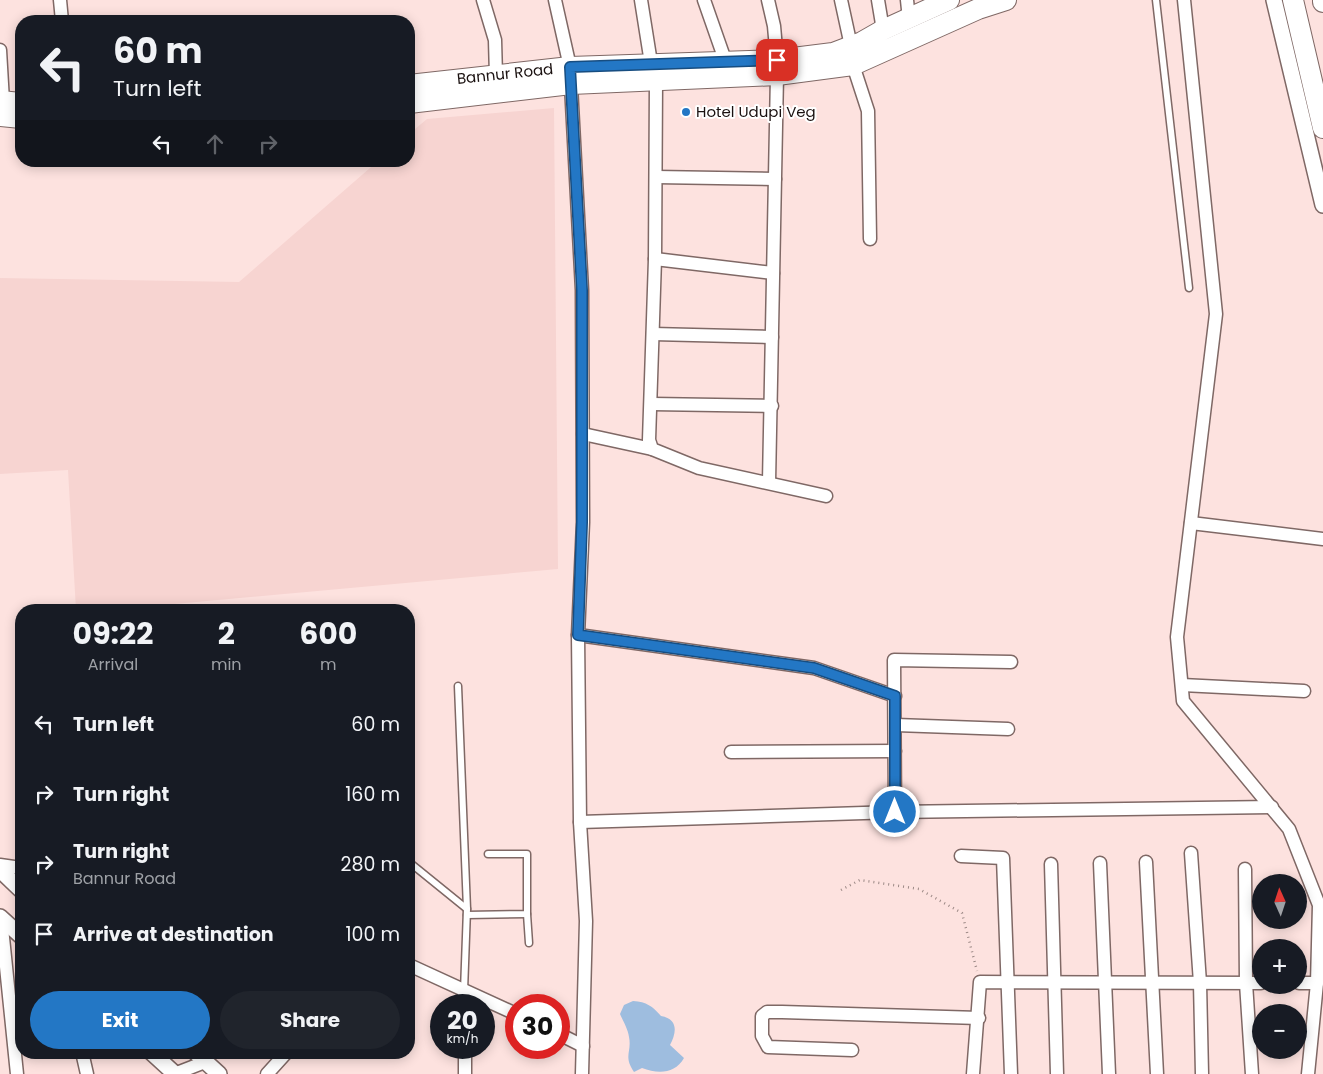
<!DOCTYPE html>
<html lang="en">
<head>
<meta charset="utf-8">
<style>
  :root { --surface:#171b24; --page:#20242c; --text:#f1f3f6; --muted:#9ea1a6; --accent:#2377c5 }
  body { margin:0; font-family:Poppins,sans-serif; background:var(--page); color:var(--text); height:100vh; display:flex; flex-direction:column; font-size:19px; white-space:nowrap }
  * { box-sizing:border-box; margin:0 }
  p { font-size:16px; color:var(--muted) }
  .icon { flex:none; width:28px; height:28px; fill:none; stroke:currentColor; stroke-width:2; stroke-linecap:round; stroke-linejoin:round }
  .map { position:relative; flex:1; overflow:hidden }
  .details { position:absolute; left:15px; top:604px; width:400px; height:455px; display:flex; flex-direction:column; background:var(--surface); border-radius:20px; box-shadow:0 2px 12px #0003 }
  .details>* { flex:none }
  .guide { position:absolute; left:15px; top:15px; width:400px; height:152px; border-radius:20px; box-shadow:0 2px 12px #0003; background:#171b24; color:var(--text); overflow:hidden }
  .needle { width:32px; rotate:357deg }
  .tools { position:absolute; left:1252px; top:874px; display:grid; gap:10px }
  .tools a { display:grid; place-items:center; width:55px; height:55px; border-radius:50%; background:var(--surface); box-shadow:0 2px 12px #0003; font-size:25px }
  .speed { position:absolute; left:430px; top:994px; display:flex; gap:10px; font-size:25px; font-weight:700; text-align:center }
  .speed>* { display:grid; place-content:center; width:65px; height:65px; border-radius:50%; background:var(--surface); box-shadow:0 2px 12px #0003; line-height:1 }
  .speed small { font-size:12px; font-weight:400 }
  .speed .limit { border:8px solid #d22; background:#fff; color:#111 }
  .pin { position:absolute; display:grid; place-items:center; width:42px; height:42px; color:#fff; margin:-21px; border-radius:10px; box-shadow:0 2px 8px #0006 }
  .me { position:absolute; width:55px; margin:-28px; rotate:0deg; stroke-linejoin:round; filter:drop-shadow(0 0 4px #0008) }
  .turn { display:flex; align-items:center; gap:18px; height:105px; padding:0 15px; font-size:22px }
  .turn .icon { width:65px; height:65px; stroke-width:2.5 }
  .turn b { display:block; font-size:35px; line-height:42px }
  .lanes { display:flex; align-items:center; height:48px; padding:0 15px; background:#0003; justify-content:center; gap:25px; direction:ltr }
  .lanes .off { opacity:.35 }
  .eta { display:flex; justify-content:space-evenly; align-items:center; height:85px; text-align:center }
  .eta b { font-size:30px; font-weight:700; line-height:35px }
  .primary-button { display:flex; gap:10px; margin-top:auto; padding:10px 15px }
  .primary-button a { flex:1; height:58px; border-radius:30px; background:var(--accent); color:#fff; font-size:20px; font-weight:700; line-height:58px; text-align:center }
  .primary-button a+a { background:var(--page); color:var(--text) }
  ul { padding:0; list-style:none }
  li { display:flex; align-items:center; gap:15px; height:70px; padding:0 15px }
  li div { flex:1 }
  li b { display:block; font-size:19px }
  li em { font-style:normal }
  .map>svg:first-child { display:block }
  .built { fill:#f7d4d1 }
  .water { fill:#9ebddf }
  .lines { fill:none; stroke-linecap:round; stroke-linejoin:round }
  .service-casing { stroke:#7f6865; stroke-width:9 }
  .minor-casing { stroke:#7f6865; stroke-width:15 }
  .tertiary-casing { stroke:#7f6865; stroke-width:18 }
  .primary-casing { stroke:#7f6865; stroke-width:22 }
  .trunk-casing { stroke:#7f6865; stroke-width:22 }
  .path { stroke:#9d8a87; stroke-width:2.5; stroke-dasharray:1 4; stroke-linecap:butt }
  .service { stroke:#fff; stroke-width:6 }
  .minor { stroke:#fff; stroke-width:12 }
  .tertiary { stroke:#fff; stroke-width:15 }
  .primary { stroke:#fff; stroke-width:20 }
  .trunk { stroke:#fff; stroke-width:20 }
  .route-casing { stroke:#174d80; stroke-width:12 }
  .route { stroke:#2377c5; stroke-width:9 }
  .poi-dot { fill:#2377c5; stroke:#fff; stroke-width:2 }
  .labels { text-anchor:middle; stroke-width:4; stroke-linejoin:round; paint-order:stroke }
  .street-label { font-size:15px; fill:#1a1110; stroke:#fff }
  .poi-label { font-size:15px; fill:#1a1110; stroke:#fff; text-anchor:start }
</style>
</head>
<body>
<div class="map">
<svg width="1323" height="1074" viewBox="0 0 1323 1074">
  <rect width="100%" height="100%" fill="#fde2df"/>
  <path class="built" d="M554 108 558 569 109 610H76L68 470 0 474V278L239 282 378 161H409V134L427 119Z"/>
  <path class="water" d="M633 1001C647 1002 652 1006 661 1016 678 1019 677 1032 670 1045L684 1058C675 1074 658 1074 642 1068L634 1072C623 1056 632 1052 629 1037 628 1029 623 1021 620 1014L624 1005Z"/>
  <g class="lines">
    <g class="service-casing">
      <g id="service">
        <path d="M1156 0 1189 288"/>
        <path d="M458 686 467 909 464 991"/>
        <path d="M409 862 467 909"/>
        <path d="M527 914 529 943"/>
        <path d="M467 915 527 914V854H488"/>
      </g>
    </g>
    <g class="minor-casing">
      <g id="minor">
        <path d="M60 0 62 21"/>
        <path d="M483 0 495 40 496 76"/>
        <path d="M555 0 570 67 582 290 583 522 578 635 580 822 586 921 582 1074"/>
        <path d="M641 0 651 63"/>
        <path d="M704 0 725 60"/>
        <path d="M768 0 774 26 777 60"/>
        <path d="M841 0 851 46"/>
        <path d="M878 0 883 30"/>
        <path d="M907 0 909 19"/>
        <path d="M1184 0 1216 314 1177 637 1183 701 1289 829 1319 905 1317 983 1308 1074"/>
        <path d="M0 50 3 101"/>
        <path d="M853 65 868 111 870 239"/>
        <path d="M656 81 655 259 649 440 652 449 699 468 826 496"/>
        <path d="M656 177 775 179"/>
        <path d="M655 259 773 273"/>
        <path d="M653 334 772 337"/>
        <path d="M652 404 772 406"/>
        <path d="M583 434 652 449"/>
        <path d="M769 482 777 75"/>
        <path d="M1191 523 1323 539"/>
        <path d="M578 635 814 668 895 696"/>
        <path d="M1182 685 1304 691"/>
        <path d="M896 725 1008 729"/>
        <path d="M731 752 895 751"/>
        <path d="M895 812 894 660 1011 662"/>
        <path d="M580 822 895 812 1272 807"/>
        <path d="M1191 853 1200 983 1202 1074"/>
        <path d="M961 856 1003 858 1011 1074"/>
        <path d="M1146 862 1157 1074"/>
        <path d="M1100 863 1109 1074"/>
        <path d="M1051 864 1057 1074"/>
        <path d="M0 865 21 868"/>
        <path d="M1245 869 1246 983 1252 1074"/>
        <path d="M1 918 17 1074"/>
        <path d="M409 965 516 1014"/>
        <path d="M1299 983H1317"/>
        <path d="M464 991 465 1005"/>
        <path d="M559 1034 583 1046"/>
        <path d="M465 1048V1074"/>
        <path d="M852 1050 768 1047 762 1036V1016L767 1012H782L979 1018"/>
        <path d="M82 1052 87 1074"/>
        <path d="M174 1074 205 1062"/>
        <path d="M267 1074 287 1052"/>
        <path d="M973 1074 980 982 1261 983"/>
      </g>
    </g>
    <g class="tertiary-casing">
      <g id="tertiary">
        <path d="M1274 0 1323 205"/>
        <path d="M0 870 21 890"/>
        <path d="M0 917 21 936"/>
        <path d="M151 1052 175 1074"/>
        <path d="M195 1052 219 1074"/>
      </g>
    </g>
    <g class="primary-casing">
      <g id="primary">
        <path d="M409 85 570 67 777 60 833 53 862 42 883 30 949 0"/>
        <path d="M0 101 21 103"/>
        <path d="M409 103 571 84 777 75 853 65 978 9 1006 0"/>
        <path d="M0 116 21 118"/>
      </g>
    </g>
    <g class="trunk-casing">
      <g id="trunk">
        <path d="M1293 0 1323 128"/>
        <path d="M1323 0V2"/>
      </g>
    </g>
    <path class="path" d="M841 890 860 880 919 889 962 913 977 971"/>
    <use href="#service" class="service"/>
    <use href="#minor" class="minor"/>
    <use href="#tertiary" class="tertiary"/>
    <use href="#primary" class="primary"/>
    <use href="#trunk" class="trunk"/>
  </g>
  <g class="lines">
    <g class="route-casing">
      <path id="route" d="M777 60 570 67 582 290V522L578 635 814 668 895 696V812"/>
    </g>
    <use href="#route" class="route"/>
  </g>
  <circle class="poi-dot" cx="686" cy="112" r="5"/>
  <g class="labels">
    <g class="street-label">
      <text transform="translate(505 74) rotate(-6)" y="5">Bannur Road</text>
    </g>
    <g class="poi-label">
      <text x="696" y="117">Hotel Udupi Veg</text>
    </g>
  </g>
</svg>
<div class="tools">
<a><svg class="needle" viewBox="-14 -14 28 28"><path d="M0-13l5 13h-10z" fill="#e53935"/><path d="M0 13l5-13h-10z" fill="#9ea1a6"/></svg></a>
<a>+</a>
<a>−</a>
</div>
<div class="speed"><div>20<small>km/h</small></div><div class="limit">30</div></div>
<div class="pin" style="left:777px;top:60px;background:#d93025"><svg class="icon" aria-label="arrive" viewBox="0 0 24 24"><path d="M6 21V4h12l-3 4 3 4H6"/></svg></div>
<svg class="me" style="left:895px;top:812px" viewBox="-20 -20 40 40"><circle r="17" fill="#2377c5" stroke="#fff" stroke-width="3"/><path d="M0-11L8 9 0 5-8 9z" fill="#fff"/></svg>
<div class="guide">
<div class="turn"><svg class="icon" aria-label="left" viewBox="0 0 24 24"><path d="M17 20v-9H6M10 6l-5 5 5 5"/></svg><div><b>60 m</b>Turn left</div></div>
<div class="lanes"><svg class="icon" aria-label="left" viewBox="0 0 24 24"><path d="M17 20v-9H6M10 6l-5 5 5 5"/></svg><svg class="icon off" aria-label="ahead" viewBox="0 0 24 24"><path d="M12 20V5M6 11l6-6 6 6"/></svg><svg class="icon off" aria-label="right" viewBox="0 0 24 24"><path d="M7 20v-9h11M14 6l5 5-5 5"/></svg></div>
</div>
<section class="details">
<div class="eta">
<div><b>09:22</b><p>Arrival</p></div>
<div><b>2</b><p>min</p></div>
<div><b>600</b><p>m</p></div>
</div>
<ul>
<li><svg class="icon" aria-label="left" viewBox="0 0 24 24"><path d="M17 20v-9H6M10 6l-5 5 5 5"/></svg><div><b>Turn left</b></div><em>60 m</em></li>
<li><svg class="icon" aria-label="right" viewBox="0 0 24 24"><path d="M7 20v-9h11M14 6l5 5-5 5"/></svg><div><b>Turn right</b></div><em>160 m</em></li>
<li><svg class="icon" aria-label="right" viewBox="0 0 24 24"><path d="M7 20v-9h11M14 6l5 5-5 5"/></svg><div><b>Turn right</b><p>Bannur Road</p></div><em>280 m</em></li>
<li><svg class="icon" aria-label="arrive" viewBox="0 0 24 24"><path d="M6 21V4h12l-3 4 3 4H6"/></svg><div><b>Arrive at destination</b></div><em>100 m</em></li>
</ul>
<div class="primary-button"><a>Exit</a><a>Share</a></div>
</section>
</div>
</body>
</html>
